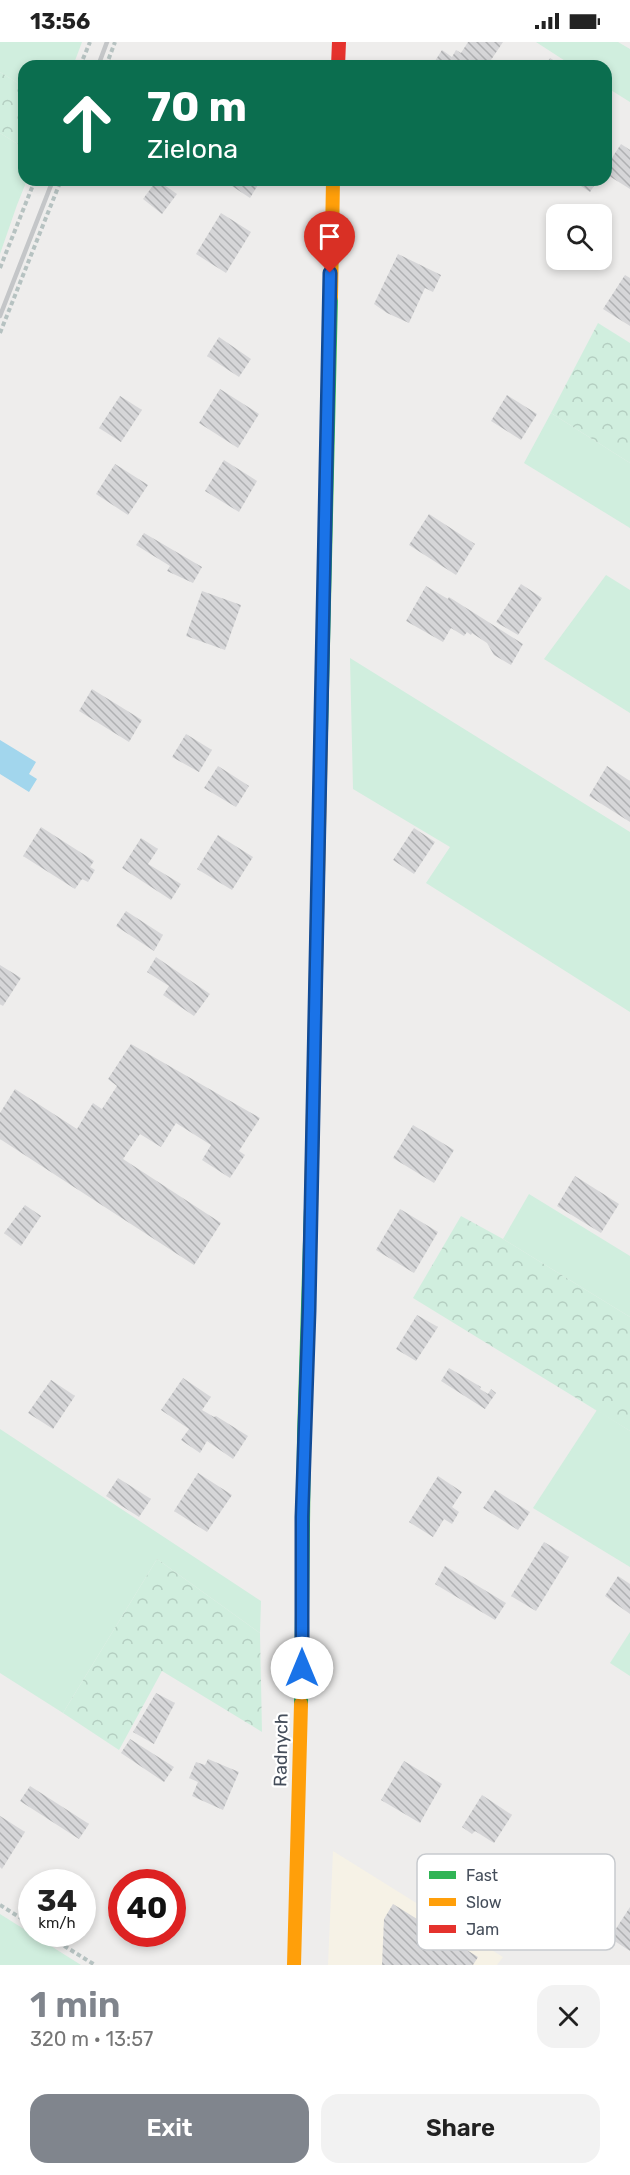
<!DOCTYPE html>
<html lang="en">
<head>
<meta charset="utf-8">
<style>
  :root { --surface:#fff; --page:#f2f2f2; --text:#222; --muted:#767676; --accent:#80858d }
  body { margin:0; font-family:Rubik,sans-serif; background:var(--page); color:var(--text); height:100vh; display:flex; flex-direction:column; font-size:22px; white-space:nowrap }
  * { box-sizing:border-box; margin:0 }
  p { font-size:20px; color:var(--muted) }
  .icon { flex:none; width:33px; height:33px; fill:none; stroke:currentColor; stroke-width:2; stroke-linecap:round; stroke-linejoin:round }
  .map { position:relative; height:1923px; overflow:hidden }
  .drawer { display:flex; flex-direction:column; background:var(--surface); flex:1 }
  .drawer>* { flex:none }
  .hud { position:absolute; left:18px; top:18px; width:594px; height:126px; border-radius:18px; box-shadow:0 3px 9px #0003; background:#0b6e4f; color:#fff; overflow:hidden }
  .controls { position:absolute; left:546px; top:162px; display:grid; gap:12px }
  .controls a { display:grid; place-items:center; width:66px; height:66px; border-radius:12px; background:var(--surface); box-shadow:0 3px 9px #0003; font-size:30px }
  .speed { position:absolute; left:18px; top:1827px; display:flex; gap:12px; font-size:30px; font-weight:700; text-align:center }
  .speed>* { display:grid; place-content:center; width:78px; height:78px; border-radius:50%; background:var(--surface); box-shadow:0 3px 9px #0003; line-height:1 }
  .speed small { font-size:15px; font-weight:400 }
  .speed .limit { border:9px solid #d22; background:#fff; color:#111 }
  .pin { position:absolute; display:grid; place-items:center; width:51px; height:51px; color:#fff; margin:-62px -26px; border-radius:50% 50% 50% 0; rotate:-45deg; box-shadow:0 0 6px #0007 }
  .pin .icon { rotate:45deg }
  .me { position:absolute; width:66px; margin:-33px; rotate:0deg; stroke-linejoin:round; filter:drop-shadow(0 0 4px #0008) }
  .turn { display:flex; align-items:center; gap:21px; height:126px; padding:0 30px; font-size:27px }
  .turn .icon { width:78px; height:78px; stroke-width:2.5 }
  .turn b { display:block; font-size:42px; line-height:51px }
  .round { display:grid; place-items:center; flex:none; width:63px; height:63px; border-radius:18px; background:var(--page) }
  .head { display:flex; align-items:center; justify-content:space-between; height:102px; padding:0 30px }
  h1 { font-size:36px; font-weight:600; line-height:45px; color:var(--accent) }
  .action { display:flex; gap:12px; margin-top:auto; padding:12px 30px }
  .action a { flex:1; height:69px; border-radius:18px; background:var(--accent); color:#fff; font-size:24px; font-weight:600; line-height:69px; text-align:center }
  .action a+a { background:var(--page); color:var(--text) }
  .status { display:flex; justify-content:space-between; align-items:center; height:42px; padding:0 30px; background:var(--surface); direction:ltr }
  .status svg { height:16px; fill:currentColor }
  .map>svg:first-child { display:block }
  .commercial { fill:#f6f2e6 }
  .green { fill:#d0eede }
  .forest { fill:url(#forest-crowns) }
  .water { fill:#a2d6ed }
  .building { fill:url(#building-back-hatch) }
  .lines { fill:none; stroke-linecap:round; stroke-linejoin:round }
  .path { stroke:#b6c2c1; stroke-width:4; stroke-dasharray:4.5 3; stroke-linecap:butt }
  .fast { stroke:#30b455; stroke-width:14 }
  .slow { stroke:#ff9f0a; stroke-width:14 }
  .jam { stroke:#e5322d; stroke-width:14 }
  .rail { stroke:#c4c6c8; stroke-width:4.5 }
  .route-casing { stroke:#114b97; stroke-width:15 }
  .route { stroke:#1a73e8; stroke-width:10 }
  .labels { text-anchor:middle; stroke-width:4.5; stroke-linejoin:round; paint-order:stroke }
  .street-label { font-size:18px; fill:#444d5a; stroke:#fff }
  .key { fill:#fff; stroke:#c7cace; stroke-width:1.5 }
  .key-label { font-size:16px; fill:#444d5a }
</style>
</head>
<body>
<div class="status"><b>13:56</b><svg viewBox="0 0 49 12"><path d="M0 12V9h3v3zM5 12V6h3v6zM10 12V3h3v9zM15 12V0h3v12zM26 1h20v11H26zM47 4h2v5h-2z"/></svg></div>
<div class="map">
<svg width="630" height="1923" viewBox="0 0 630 1923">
  <defs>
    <pattern id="forest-crowns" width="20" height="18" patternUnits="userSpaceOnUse" patternTransform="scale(1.5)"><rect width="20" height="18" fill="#d0eede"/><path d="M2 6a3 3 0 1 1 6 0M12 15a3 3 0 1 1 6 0" fill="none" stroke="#b4cec1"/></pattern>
    <pattern id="building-back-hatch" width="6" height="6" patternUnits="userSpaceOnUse" patternTransform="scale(1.5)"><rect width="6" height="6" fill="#d6d6d8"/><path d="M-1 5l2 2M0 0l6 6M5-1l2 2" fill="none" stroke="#afb0b2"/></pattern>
  </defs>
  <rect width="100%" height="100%" fill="#eeedec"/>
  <path class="commercial" d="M333 1809 503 1915 497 1923H328Z"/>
  <g class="green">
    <path d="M0 0H82L73 24H24V45L0 30Z"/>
    <path d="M536 0H618L630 7V60L606 45V24H573Z"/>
    <path d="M0 91 24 106V138H27L17 163 0 212Z"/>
    <path d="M551 371 630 421V486L524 421Z"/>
    <path d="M606 533 630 548V671L544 617Z"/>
    <path d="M350 616 630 790V970L426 841 450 805 353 747Z"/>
    <path d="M529 1152 630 1214V1275L503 1197Z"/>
    <path d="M597 1368 630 1389V1525L533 1466Z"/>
    <path d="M0 1387 261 1559 260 1591 157 1517 63 1671 0 1631Z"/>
    <path d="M630 1590V1634L610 1621Z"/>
    <path d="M0 1872 81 1923H0Z"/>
  </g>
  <g class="forest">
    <path d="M0 30 24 45V106L0 91Z"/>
    <path d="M598 281 630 301V421L551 371Z"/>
    <path d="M461 1174 503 1197 630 1275V1389L413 1256Z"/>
    <path d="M157 1517 260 1591 262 1690 162 1629 119 1708 63 1671Z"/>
  </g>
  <path class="water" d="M0 698 36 720 29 732 37 737 29 750 0 732Z"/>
  <g class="building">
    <path d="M468 0H503L487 24H436L433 22 442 8 452 15 456 8 461 11Z"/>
    <path d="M550 16 563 24H545Z"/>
    <path d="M621 102 630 108V147L606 132V125Z"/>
    <path d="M157 138 177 152 162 172 143 157Z"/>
    <path d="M223 138H261L250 156Z"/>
    <path d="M572 138H598L590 150Z"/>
    <path d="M221 171 251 190 226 231 196 212Z"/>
    <path d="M398 212 441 233 433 250 425 246 409 281 387 271 374 262Z"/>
    <path d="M625 233 630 236V284L603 267Z"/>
    <path d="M219 295 251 317 239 335 207 314Z"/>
    <path d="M220 347 259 372 238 406 199 381Z"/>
    <path d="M507 353 537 372 521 398 491 379Z"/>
    <path d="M120 354 142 368 121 400 99 386Z"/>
    <path d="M224 418 257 439 239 470 205 449Z"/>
    <path d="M115 422 148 443 128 473 96 452Z"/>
    <path d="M429 472 475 502 456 533 409 503Z"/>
    <path d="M144 491 202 525 193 541 167 529 170 524 136 503Z"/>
    <path d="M521 542 542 556 518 593 496 580Z"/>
    <path d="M426 544 448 557 449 555 523 602 511 623 494 613 487 601 472 591 471 593 467 590 464 594 451 586 443 600 406 579Z"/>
    <path d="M202 549 241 563 225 608 186 594Z"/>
    <path d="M92 647 142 678 129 700 79 669Z"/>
    <path d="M186 692 212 708 199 730 172 715Z"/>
    <path d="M218 724 249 744 236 765 204 746Z"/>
    <path d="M607 724 630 739V780L589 754Z"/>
    <path d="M41 785 94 819 90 825 95 828 88 840 82 837 75 847 23 814Z"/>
    <path d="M414 786 435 800 414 832 393 818Z"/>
    <path d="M218 793 253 815 232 848 197 827Z"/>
    <path d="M141 796 158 807 148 822 181 842 171 858 122 826Z"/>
    <path d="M126 869 163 893 154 909 116 884Z"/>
    <path d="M156 915 210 952 194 974 163 953 169 944 147 930Z"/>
    <path d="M0 923 21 936 3 964 0 962Z"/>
    <path d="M131 1002 260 1076 239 1109 245 1113 230 1136 202 1118 211 1103 176 1081 161 1105 140 1092 123 1117 221 1181 194 1223 0 1097V1071L15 1047 77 1087 93 1061 102 1067 117 1044 108 1037Z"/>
    <path d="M413 1083 454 1108 434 1141 393 1116Z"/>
    <path d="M575 1134 619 1162 601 1191 557 1164Z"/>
    <path d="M25 1163 41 1174 21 1204 4 1191Z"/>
    <path d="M400 1167 438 1190 414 1231 376 1208Z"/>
    <path d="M417 1273 438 1285 416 1319 396 1307Z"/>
    <path d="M449 1326 481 1345 480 1347 488 1352 491 1347 496 1351 485 1367 441 1339Z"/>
    <path d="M183 1336 211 1355 202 1368 214 1375 216 1374 248 1394 233 1417 207 1399 200 1411 181 1398 189 1387 161 1368Z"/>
    <path d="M51 1338 75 1354 53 1387 28 1371Z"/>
    <path d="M198 1431 232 1453 207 1490 174 1469Z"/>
    <path d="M438 1434 462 1450 452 1465 459 1470 452 1482 444 1477 433 1495 409 1480Z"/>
    <path d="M118 1436 151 1457 139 1475 106 1454Z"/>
    <path d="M495 1448 530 1470 518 1488 483 1466Z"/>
    <path d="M544 1500 569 1515 536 1569 511 1554Z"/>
    <path d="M445 1524 506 1561 495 1578 435 1542Z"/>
    <path d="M618 1534 630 1542V1572L605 1554Z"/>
    <path d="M156 1651 175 1661 154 1702 133 1690Z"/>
    <path d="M130 1697 174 1725 164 1740 121 1711Z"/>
    <path d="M208 1717 239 1730 223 1768 192 1754 198 1740 189 1736 196 1720 205 1723Z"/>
    <path d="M404 1719 442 1742 420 1781 381 1758Z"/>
    <path d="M30 1744 89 1782 79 1797 20 1759Z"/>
    <path d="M482 1753 512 1773 494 1801 475 1789 472 1792 462 1785Z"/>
    <path d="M0 1774 25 1790 2 1827 0 1825Z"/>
    <path d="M393 1862 478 1915 473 1923H382L384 1877Z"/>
    <path d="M630 1865V1909L610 1896Z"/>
  </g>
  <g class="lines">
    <g class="path">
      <path d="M80 24 90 0"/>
      <path d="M106 24 115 0"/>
      <path d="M0 226 35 138"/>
      <path d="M0 291 61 138"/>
      <path d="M0 1863 32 1883"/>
      <path d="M45 1892 95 1923"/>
    </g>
    <g class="fast">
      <path d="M321 691 331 255"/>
      <path d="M301 1662 304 1394 311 1166"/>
    </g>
    <g class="slow">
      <path d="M331 255 333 138"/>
      <path d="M311 1166 321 691"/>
      <path d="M294 1923 301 1662"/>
    </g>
    <path class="jam" d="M338 24 339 0"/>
    <g class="rail">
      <path d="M98 24 107 0"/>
      <path d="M0 274 53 138"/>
    </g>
  </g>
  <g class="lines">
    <g class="route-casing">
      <path id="route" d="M302 1626V1475L309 1268 330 231"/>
    </g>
    <use href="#route" class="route"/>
  </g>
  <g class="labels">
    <g class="street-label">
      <text transform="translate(281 1708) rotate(-89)" y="6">Radnych</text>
    </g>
  </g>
  <rect x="417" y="1812" width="198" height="96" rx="9" class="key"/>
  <rect x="429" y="1829" width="27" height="8" fill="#30b455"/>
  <rect x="429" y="1856" width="27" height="8" fill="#ff9f0a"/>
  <rect x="429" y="1883" width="27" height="8" fill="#e5322d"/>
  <g class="key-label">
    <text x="466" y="1839">Fast</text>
    <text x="466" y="1866">Slow</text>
    <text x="466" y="1893">Jam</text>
  </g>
</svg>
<div class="controls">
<a><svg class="icon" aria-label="search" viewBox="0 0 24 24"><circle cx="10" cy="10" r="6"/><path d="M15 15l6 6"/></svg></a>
</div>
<div class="speed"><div>34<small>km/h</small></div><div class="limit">40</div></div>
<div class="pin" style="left:330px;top:231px;background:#d93025"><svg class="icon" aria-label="arrive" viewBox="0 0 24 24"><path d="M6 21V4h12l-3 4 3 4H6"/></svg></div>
<svg class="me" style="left:302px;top:1626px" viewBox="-20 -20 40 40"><circle r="19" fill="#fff"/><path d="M0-13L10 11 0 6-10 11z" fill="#1a73e8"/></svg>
<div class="hud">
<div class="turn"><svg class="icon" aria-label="ahead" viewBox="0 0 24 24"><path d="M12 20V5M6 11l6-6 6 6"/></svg><div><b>70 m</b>Zielona</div></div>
</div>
</div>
<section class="drawer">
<div class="head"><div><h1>1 min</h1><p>320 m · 13:57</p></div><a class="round"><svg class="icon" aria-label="close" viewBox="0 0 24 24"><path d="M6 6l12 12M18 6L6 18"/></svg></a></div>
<div class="action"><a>Exit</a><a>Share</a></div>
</section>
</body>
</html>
